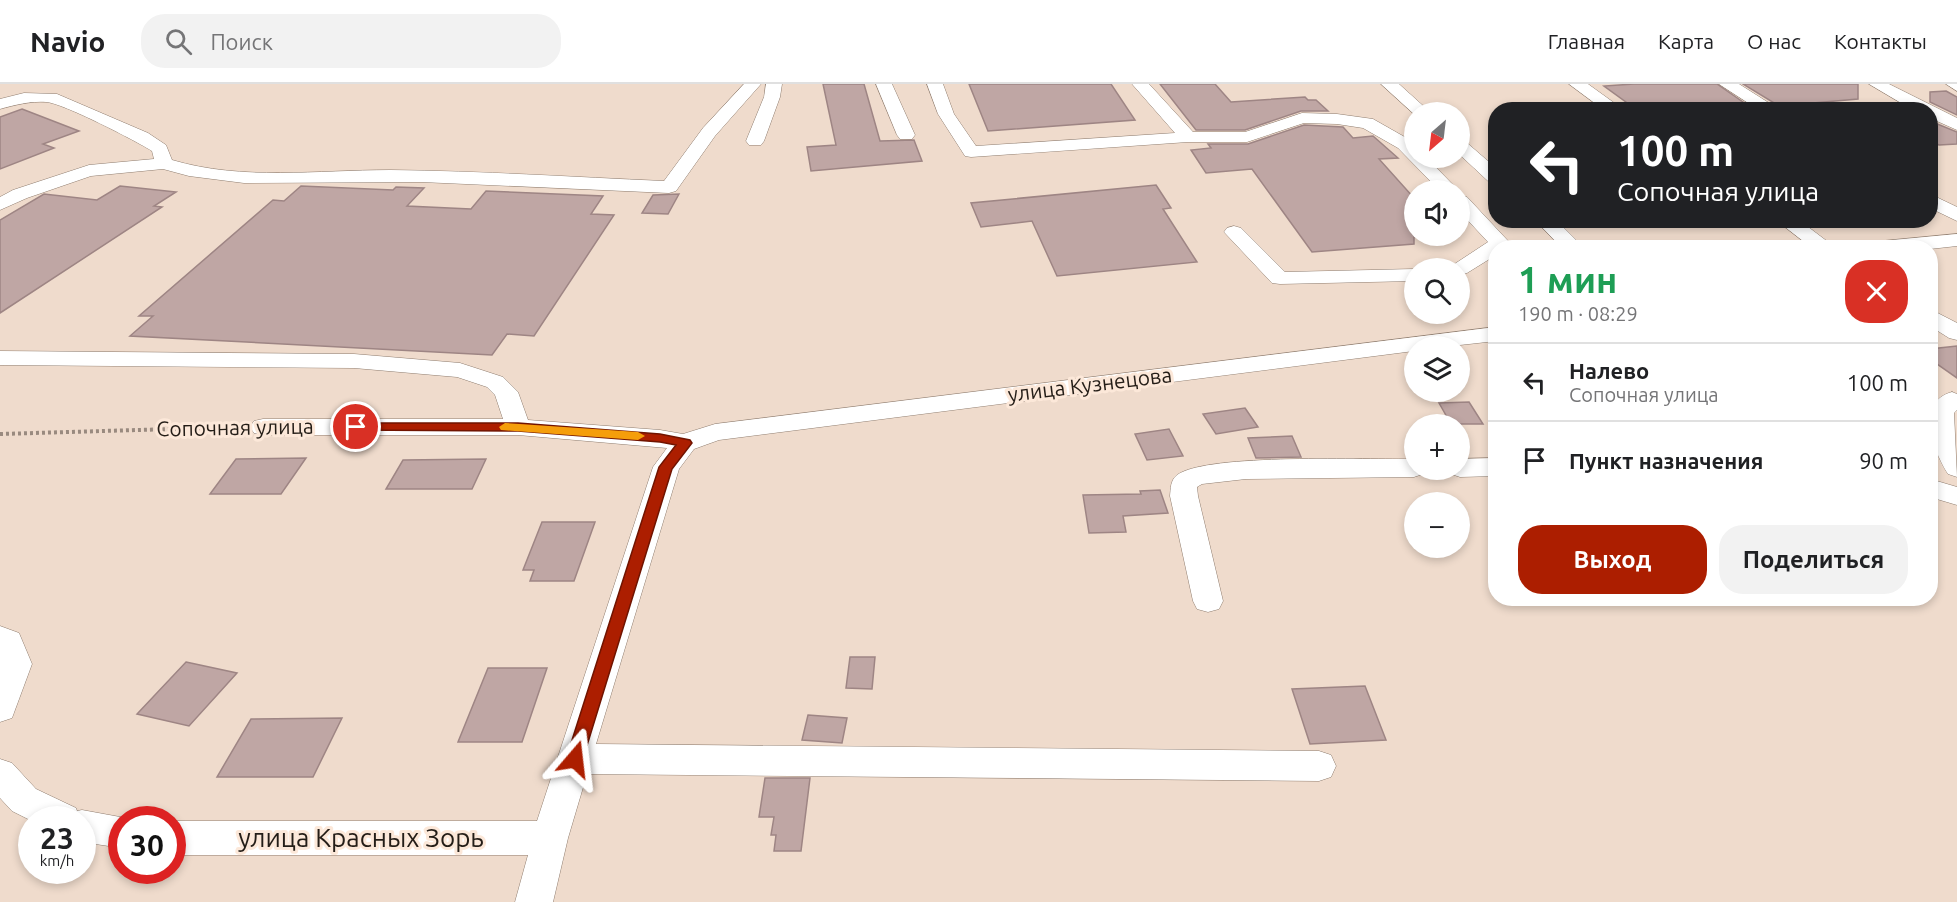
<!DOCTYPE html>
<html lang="ru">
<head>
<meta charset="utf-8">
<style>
  :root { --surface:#fff; --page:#f2f2f2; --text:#202124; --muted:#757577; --line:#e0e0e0; --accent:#ac1e00 }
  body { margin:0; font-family:Ubuntu,sans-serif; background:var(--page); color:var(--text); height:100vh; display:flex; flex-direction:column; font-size:22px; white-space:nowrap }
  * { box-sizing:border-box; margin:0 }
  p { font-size:20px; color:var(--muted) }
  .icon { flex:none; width:33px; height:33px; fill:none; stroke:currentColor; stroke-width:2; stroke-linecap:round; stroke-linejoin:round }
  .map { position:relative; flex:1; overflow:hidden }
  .drawer { position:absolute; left:1488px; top:156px; width:450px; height:366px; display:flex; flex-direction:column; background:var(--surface); border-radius:24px; box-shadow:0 3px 9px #0003 }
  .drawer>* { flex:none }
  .hud { position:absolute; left:1488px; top:18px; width:450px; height:126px; border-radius:24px; box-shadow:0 3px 9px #0003; background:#202124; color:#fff; overflow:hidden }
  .needle { width:39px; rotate:208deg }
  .fabs { position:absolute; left:1404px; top:18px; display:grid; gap:12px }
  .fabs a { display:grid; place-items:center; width:66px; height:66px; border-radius:50%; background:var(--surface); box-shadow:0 3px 9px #0003; font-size:30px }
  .speed { position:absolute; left:18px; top:722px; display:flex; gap:12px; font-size:30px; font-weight:700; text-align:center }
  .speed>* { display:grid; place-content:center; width:78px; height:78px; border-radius:50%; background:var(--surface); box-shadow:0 3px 9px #0003; line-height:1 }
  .speed small { font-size:15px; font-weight:400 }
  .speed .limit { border:9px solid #d22; background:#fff; color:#111 }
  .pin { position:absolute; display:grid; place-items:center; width:51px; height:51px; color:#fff; margin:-26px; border:3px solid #fff; border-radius:50%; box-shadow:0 2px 6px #0007 }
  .me { position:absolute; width:66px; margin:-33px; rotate:17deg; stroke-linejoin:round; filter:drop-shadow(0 0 4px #0008) }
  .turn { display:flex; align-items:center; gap:21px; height:126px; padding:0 30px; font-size:27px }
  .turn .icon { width:78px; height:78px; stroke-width:2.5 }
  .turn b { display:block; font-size:42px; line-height:51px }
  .round { display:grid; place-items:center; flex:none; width:63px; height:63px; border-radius:24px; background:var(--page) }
  .overview { display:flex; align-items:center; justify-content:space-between; height:102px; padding:0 30px }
  h1 { font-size:36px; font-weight:600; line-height:45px; color:#1e9e55 }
  .primary-button { display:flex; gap:12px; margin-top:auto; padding:12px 30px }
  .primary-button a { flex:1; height:69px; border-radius:24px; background:var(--accent); color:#fff; font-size:24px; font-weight:600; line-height:69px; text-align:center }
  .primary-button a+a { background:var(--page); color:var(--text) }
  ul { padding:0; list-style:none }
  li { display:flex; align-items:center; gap:18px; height:78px; padding:0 30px; border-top:2px solid var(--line) }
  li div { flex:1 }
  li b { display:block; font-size:22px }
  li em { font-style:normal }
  header { display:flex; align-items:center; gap:36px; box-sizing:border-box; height:84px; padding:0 30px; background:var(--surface); border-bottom:2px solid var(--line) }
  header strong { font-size:28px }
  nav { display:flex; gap:33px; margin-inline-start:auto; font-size:21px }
  .search { width:420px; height:54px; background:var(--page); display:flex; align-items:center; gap:15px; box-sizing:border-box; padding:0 21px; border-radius:24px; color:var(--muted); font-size:22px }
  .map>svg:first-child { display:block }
  .building { fill:#bfa6a4; stroke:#9e8584; stroke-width:1.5 }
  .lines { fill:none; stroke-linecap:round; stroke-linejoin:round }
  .minor-casing { stroke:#8f7d6f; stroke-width:1 }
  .path { stroke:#998a7f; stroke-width:4; stroke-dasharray:3 3; stroke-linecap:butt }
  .minor { fill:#fff; fill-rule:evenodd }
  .route { fill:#ac1e00; stroke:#701400; stroke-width:1.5 }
  .slow { fill:#f59e0b }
  .labels { text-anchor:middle; stroke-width:6; stroke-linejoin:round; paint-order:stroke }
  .street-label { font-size:21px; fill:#241d17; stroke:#fce8d9 }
  .near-street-label { font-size:26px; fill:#241d17; stroke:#fce8d9 }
</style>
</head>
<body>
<header>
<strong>Navio</strong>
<div class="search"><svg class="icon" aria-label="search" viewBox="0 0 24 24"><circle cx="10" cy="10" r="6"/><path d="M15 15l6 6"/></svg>Поиск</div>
<nav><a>Главная</a><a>Карта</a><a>О нас</a><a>Контакты</a></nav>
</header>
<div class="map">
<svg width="1957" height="818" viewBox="0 0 1957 818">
  <rect width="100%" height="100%" fill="#efdbcc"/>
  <g class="building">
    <path d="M823 0H864L880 57 914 56 922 77 811 87 807 63 836 61Z"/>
    <path d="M969 0H1111L1135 36 988 47Z"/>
    <path d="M1160 0H1215L1231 18 1305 13 1308 16H1316L1328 27H1301L1245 46H1196Z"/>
    <path d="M1634 0H1717L1753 25 1637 26 1604 2Z"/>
    <path d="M1743 0H1858V15L1779 22Z"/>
    <path d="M1946 7 1957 13V31L1930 18V8Z"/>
    <path d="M22 25 79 47 43 60 54 64 0 85V33Z"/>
    <path d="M1930 37 1957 48V60L1939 61 1930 57Z"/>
    <path d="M1304 41 1343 43 1353 54 1373 52 1398 74 1379 75 1414 114V160L1312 168 1252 85 1206 89 1191 66 1211 64 1208 60H1248Z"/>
    <path d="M1156 101 1171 124 1163 125 1197 178 1057 192 1032 137 981 143 971 119Z"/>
    <path d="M120 102 176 108 154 122 162 123 0 229V136L44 110 97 116Z"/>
    <path d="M301 102 393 106 396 103 424 104 407 122 471 125 486 107 603 112 591 130 614 131 534 252 507 250 492 271 130 252 153 232H139L273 116 284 117Z"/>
    <path d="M679 110 668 130 642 129 653 111Z"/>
    <path d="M1957 262V294L1930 275V265Z"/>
    <path d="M1469 318 1483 340H1451L1439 319Z"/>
    <path d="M1245 324 1258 343 1216 350 1203 330Z"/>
    <path d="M1169 345 1183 372 1147 376 1135 350Z"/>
    <path d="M1292 352 1301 373 1256 374 1248 354Z"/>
    <path d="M306 374 281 410H210L236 375Z"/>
    <path d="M486 375 472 405H386L403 376Z"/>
    <path d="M1160 406 1168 429 1123 432 1126 448 1089 449 1083 411 1141 410 1140 407Z"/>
    <path d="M542 438H595L574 497H530L534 486H523Z"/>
    <path d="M850 573H875L872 605 846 604Z"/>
    <path d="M186 578 237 589 189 642 137 630Z"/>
    <path d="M488 584H547L522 658H458Z"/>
    <path d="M1365 602 1386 656 1310 660 1292 605Z"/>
    <path d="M808 631 847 634 842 659 802 656Z"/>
    <path d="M342 634 313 693H217L251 635Z"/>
    <path d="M765 694H810L801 767H774L776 751H771L774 733H759Z"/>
  </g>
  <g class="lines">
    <g class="minor-casing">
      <g id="minor">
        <path d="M744 0H761L715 52 676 107 669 109 421 98 244 99 189 92 163 85 91 92 27 114 0 126V113L13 106 89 81 154 75 152 67C136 57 63 19 46 18 30 17 15 21 0 25V15L24 9 57 10 148 49 166 61 172 76C243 97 317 86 390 86 481 87 572 93 664 97L703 44Z"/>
        <path d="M766 0H782L780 13 764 57 761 61H749L746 57 764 13Z"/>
        <path d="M876 0H892L915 51 912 55H900L897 51Z"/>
        <path d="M927 0H943L954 30 976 62 1175 49 1132 0H1149L1193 48H1245L1302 29 1337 30 1373 35 1410 56 1414 61V74H1427L1458 106H1439L1398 64 1363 44 1337 40 1304 39 1247 58H1188L971 73 965 72 938 30Z"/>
        <path d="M1381 0H1399L1430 28 1414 30Z"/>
        <path d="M1569 0H1588L1624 26H1604Z"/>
        <path d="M1719 0H1739L1780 26H1759Z"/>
        <path d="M1869 0H1889L1957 34V46L1930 34V26H1913Z"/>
        <path d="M1946 0H1957V7Z"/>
        <path d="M1460 57 1466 58 1496 84V99L1489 98 1460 71Z"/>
        <path d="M1930 110 1957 123V137L1930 124Z"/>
        <path d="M1460 111 1467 113 1510 159 1507 164H1496V171L1467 189 1460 191V184H1450L1453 181 1488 158 1460 128Z"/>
        <path d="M1535 136H1556L1584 164H1562Z"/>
        <path d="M1776 136H1799L1836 164H1812Z"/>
        <path d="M1234 142 1241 144 1285 188 1414 185V197L1280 200 1272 199 1224 148 1227 144Z"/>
        <path d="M1957 150V162L1930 165 1861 164 1864 160 1871 158Z"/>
        <path d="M1930 225 1957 239V256L1949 254 1930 242Z"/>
        <path d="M1496 243V257L1451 262H1414V267L719 356 694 365 679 385 596 660 1319 667 1331 671 1336 682 1331 693 1319 697 587 690 568 754 553 818H515L528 771H172V737H537L653 383 667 364 518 351H263L254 349 250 343 254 337 263 335H503L495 311 487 303 457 293 354 284 0 281V267L354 270 460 279 503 293 518 308 528 336 660 346 683 350 715 340Z"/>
        <path d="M1952 308 1957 310V326L1954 329 1957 393 1948 390C1934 368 1914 318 1952 308Z"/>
        <path d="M1496 374V392L1460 393 1451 390 1448 386H1460V375Z"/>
        <path d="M1414 375V386H1426L1423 390 1414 393 1246 395 1202 400 1197 403 1198 412 1223 517 1219 525 1208 528 1197 525 1193 517 1170 412C1171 404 1170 397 1177 391 1207 369 1369 376 1414 375Z"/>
        <path d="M1930 395 1957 403V421L1930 413Z"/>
        <path d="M0 542 19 549 32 580 12 634 0 638Z"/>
        <path d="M0 675 12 679 36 705 76 724 77 727 82 726 131 735H122V764L82 758V735H32V737L12 727 0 714Z"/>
      </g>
    </g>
    <path class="path" d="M0 350 241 343"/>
    <use href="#minor" class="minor"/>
  </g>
  <path class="route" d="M356 339H518L660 350 690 356 692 359 672 385 581 681 575 683 569 681 566 675 659 383 676 361 660 358 518 347 351 346 349 343Z"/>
  <path class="slow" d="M505 339 638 348 645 352 638 356 501 346 499 343Z"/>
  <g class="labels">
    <g class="street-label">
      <text transform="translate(1090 301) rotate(-7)" y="7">улица Кузнецова</text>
      <text transform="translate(235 344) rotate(-1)" y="7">Сопочная улица</text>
    </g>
    <g class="near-street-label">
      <text x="361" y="763">улица Красных Зорь</text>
    </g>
  </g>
</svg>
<div class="fabs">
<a><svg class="needle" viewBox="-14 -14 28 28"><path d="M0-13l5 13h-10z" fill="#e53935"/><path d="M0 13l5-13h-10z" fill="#757577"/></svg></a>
<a><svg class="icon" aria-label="sound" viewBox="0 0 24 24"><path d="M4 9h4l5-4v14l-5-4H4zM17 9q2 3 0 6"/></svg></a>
<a><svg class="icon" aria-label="search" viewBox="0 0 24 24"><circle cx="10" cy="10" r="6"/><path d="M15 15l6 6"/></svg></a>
<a><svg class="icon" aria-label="layers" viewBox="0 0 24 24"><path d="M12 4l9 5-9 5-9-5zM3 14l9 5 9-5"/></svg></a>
<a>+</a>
<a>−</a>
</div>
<div class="speed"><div>23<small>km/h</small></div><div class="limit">30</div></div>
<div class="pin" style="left:356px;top:343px;background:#d93025"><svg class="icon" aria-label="arrive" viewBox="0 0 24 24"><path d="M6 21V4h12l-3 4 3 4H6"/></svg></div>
<svg class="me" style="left:575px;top:675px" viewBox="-20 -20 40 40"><path d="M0-17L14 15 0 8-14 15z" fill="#ac1e00" stroke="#fff" stroke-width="4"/></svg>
<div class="hud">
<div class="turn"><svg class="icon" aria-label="left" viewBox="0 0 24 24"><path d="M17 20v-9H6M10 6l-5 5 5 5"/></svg><div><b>100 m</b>Сопочная улица</div></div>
</div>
<section class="drawer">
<div class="overview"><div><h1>1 мин</h1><p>190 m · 08:29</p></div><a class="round" style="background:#d93025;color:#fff"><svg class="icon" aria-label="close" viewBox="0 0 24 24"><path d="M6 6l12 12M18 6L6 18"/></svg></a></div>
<ul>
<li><svg class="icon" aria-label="left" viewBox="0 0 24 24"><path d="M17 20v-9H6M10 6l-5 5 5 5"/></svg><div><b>Налево</b><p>Сопочная улица</p></div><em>100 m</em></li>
<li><svg class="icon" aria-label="arrive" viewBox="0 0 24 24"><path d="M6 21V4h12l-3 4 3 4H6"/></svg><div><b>Пункт назначения</b></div><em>90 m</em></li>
</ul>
<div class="primary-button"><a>Выход</a><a>Поделиться</a></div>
</section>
</div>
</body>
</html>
